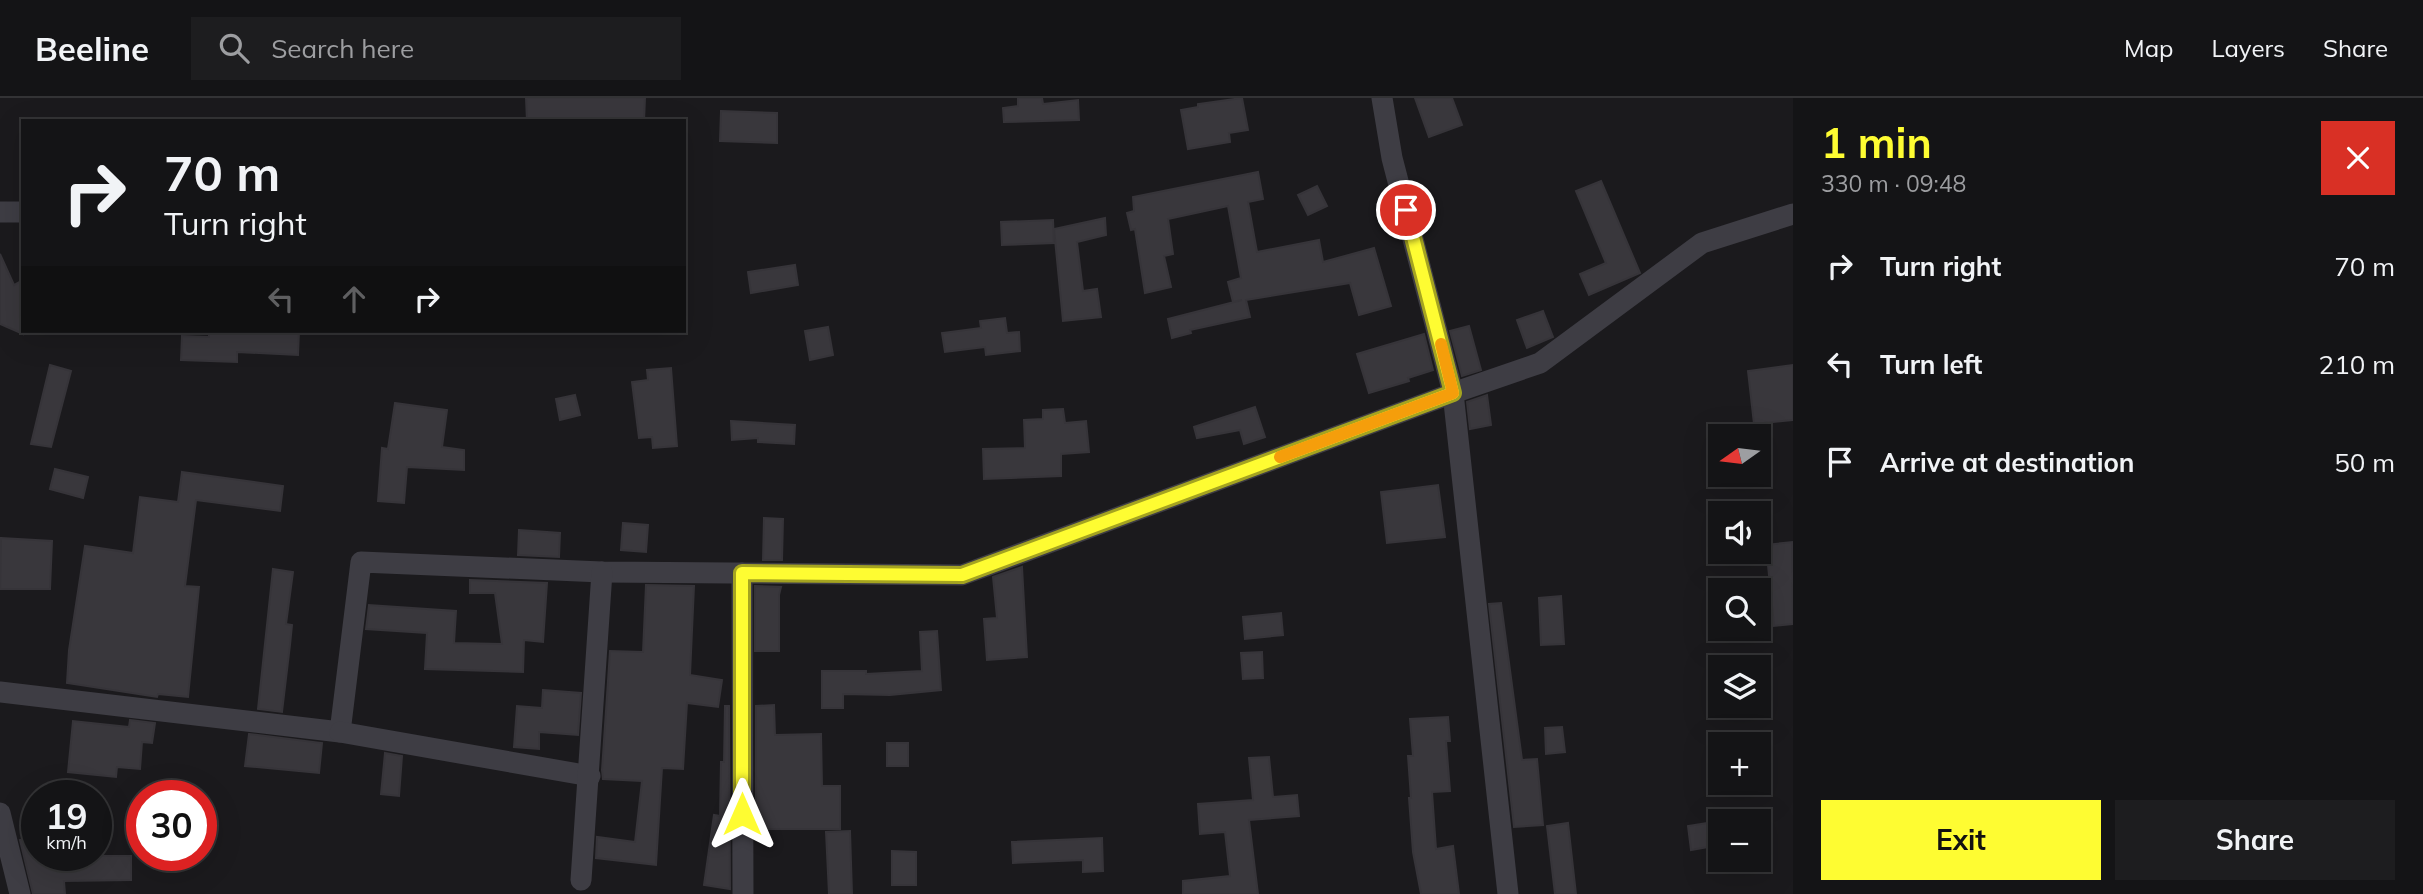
<!DOCTYPE html>
<html lang="en">
<head>
<meta charset="utf-8">
<style>
  :root { --surface:#141416; --page:#1d1d1f; --text:#f1f3f6; --muted:#9d9ea1; --line:#333335; --accent:#fefc32 }
  body { margin:0; font-family:Mulish,sans-serif; background:var(--page); color:var(--text); height:100vh; display:flex; flex-direction:column; font-size:26px; white-space:nowrap }
  * { box-sizing:border-box; margin:0 }
  p { font-size:23px; color:var(--muted) }
  .icon { flex:none; width:38px; height:38px; fill:none; stroke:currentColor; stroke-width:2; stroke-linecap:round; stroke-linejoin:round }
  .map { position:relative; flex:1; overflow:hidden }
  .drawer { display:flex; flex-direction:column; background:var(--surface); width:630px }
  .drawer>* { flex:none }
  .hud { position:absolute; left:21px; top:21px; width:665px; height:214px; border-radius:0px; box-shadow:0 7px 28px #0002,0 0 0 2px var(--line); background:#141416; color:var(--text); overflow:hidden }
  .needle { width:46px; rotate:256deg }
  .controls { position:absolute; left:1708px; top:326px; display:grid; gap:14px }
  .controls a { display:grid; place-items:center; width:63px; height:63px; border-radius:0px; background:var(--surface); box-shadow:0 7px 28px #0002,0 0 0 2px var(--line); font-size:35px }
  .speed { position:absolute; left:21px; top:682px; display:flex; gap:14px; font-size:35px; font-weight:700; text-align:center }
  .speed>* { display:grid; place-content:center; width:91px; height:91px; border-radius:50%; background:var(--surface); box-shadow:0 7px 28px #0002,0 0 0 2px var(--line); line-height:1 }
  .speed small { font-size:18px; font-weight:400 }
  .speed .limit { border:10px solid #d22; background:#fff; color:#111 }
  .pin { position:absolute; display:grid; place-items:center; width:60px; height:60px; color:#fff; margin:-30px; border:4px solid #fff; border-radius:50%; box-shadow:0 2px 7px #0007 }
  .me { position:absolute; width:77px; margin:-38px; rotate:0deg; stroke-linejoin:round; filter:drop-shadow(0 0 5px #0008) }
  .turn { display:flex; align-items:center; gap:24px; height:147px; padding:0 28px; font-size:32px }
  .turn .icon { width:91px; height:91px; stroke-width:2.5 }
  .turn b { display:block; font-size:49px; line-height:60px }
  .lanes { display:flex; align-items:center; height:66px; padding:0 28px; background:#0003; justify-content:center; gap:35px; direction:ltr }
  .lanes .off { opacity:.35 }
  .round { display:grid; place-items:center; flex:none; width:74px; height:74px; border-radius:0px; background:var(--page) }
  .headline { display:flex; align-items:center; justify-content:space-between; height:119px; padding:0 28px }
  h1 { font-size:42px; font-weight:700; line-height:52px; color:var(--accent) }
  .cta { display:flex; gap:14px; margin-top:auto; padding:14px 28px }
  .cta a { flex:1; height:80px; border-radius:0px; background:var(--accent); color:#111; font-size:28px; font-weight:700; line-height:80px; text-align:center }
  .cta a+a { background:var(--page); color:var(--text) }
  ul { padding:0; list-style:none }
  li { display:flex; align-items:center; gap:21px; height:98px; padding:0 28px }
  li div { flex:1 }
  li b { display:block; font-size:26px }
  li em { font-style:normal }
  header { display:flex; align-items:center; gap:42px; box-sizing:border-box; height:98px; padding:0 35px; background:var(--surface); border-bottom:2px solid var(--line) }
  header strong { font-size:33px }
  nav { display:flex; gap:38px; margin-inline-start:auto; font-size:24px }
  .search { width:490px; height:63px; background:var(--page); display:flex; align-items:center; gap:18px; box-sizing:border-box; padding:0 24px; border-radius:0px; color:var(--muted); font-size:26px }
  main { display:flex; flex:1; min-height:0 }
  .map>svg:first-child { display:block }
  .building { fill:#39373c; stroke:#363439; stroke-width:2 }
  .lines { fill:none; stroke-linecap:round; stroke-linejoin:round }
  .minor { stroke:#3e3d44; stroke-width:21 }
  .route-casing { stroke:#a5a420; stroke-width:18 }
  .route { stroke:#fefc32; stroke-width:12 }
  .slow { stroke:#f59e0b; stroke-width:12 }
</style>
</head>
<body>
<header>
<strong>Beeline</strong>
<div class="search"><svg class="icon" aria-label="search" viewBox="0 0 24 24"><circle cx="10" cy="10" r="6"/><path d="M15 15l6 6"/></svg>Search here</div>
<nav><a>Map</a><a>Layers</a><a>Share</a></nav>
</header>
<main>
<div class="map">
<svg width="1793" height="796" viewBox="0 0 1793 796">
  <rect width="100%" height="100%" fill="#1b1a1d"/>
  <g class="building">
    <path d="M526 0H645L644 23H527Z"/>
    <path d="M1018 0H1042L1043 6 1078 2 1079 22 1004 24 1003 10 1018 8Z"/>
    <path d="M1242 0 1248 32 1229 35 1230 44 1188 51 1181 12 1198 9V6Z"/>
    <path d="M1415 0H1452L1462 27 1429 39Z"/>
    <path d="M721 13 777 15V45L720 43Z"/>
    <path d="M1258 74 1263 101 1248 104 1257 154 1319 142 1323 164 1374 150 1391 208 1359 217 1350 185 1246 202 1250 219 1190 232 1191 235 1172 240 1168 221 1242 202 1233 204 1228 184 1241 180 1228 108 1168 121 1173 156 1164 158 1171 189 1145 195 1135 131 1131 132 1127 115 1134 113 1133 99Z"/>
    <path d="M1601 83 1640 175 1589 197 1580 176 1606 165 1576 93Z"/>
    <path d="M1317 88 1327 108 1308 117 1298 97Z"/>
    <path d="M1105 120 1106 137 1077 144 1083 193 1097 191 1101 219 1063 223 1054 131Z"/>
    <path d="M1053 122 1054 145 1002 147 1001 124Z"/>
    <path d="M0 156 14 187 23 182V236L0 226Z"/>
    <path d="M795 167 798 187 751 195 748 174Z"/>
    <path d="M1543 213 1553 239 1527 250 1517 222Z"/>
    <path d="M1005 220 1007 235 1019 234 1020 253 986 257 985 249 945 254 942 235 981 230 980 223Z"/>
    <path d="M1469 228 1481 272 1462 278 1450 233Z"/>
    <path d="M828 229 833 257 810 262 805 233Z"/>
    <path d="M209 233H299L298 257 237 254V264L181 262 182 238 209 239Z"/>
    <path d="M1424 236 1433 272 1408 280 1409 283 1369 295 1357 256Z"/>
    <path d="M50 267 71 273 51 349 31 346Z"/>
    <path d="M1793 267V322L1754 326 1748 273Z"/>
    <path d="M671 270 677 348 653 350 652 339 639 340 632 284 648 282 647 272Z"/>
    <path d="M575 297 580 317 560 322 556 301Z"/>
    <path d="M1487 297 1491 327 1470 331 1467 304Z"/>
    <path d="M395 305 447 312 442 349 464 352V372L407 369 404 405 378 403 382 350 388 351Z"/>
    <path d="M1255 309 1265 339 1244 346 1240 332 1197 340 1194 329Z"/>
    <path d="M1063 311 1065 325 1086 323 1089 354 1061 356V378L984 381 983 351 1025 350 1024 322 1043 321V312Z"/>
    <path d="M731 323 795 327 794 346 758 344V340L732 342Z"/>
    <path d="M55 371 88 379 83 400 50 391Z"/>
    <path d="M182 374 283 388 280 413 196 402 185 488 199 489 188 599 158 596 157 599 67 585 69 552 85 448 133 455 140 399 178 404Z"/>
    <path d="M1438 387 1445 439 1387 445 1381 394Z"/>
    <path d="M764 420 783 421 782 462H763Z"/>
    <path d="M623 425 648 427 646 454 621 452Z"/>
    <path d="M519 432 560 435 559 459 518 457Z"/>
    <path d="M1 440 52 443 50 491H0Z"/>
    <path d="M1792 444 1793 526 1774 528 1766 447Z"/>
    <path d="M1022 469 1027 559 987 562 984 521 997 520 993 479Z"/>
    <path d="M273 471 293 474 286 526 292 527 290 547 282 614 258 611Z"/>
    <path d="M470 482 547 485 543 544 524 542 523 574 425 571 427 535 366 531 369 507 456 513 454 545 502 546 495 495H470Z"/>
    <path d="M646 487 694 488 690 577 722 582 718 609 687 605 683 671 662 670 656 767 596 760 597 739 635 744 642 683 603 681 602 672 610 553 643 554Z"/>
    <path d="M755 488 781 489 779 497V553H755Z"/>
    <path d="M1561 498 1564 546 1541 547 1539 500Z"/>
    <path d="M1501 505 1522 662 1537 661 1543 727 1514 729 1489 506Z"/>
    <path d="M1281 515 1283 537 1245 541 1243 519Z"/>
    <path d="M937 533 941 592 890 597 843 596V610H822V573H866V576L922 573 920 534Z"/>
    <path d="M1262 554 1263 580 1243 581 1241 555Z"/>
    <path d="M543 592 581 595 578 637 539 634V651L514 649 517 608 542 610Z"/>
    <path d="M774 607 775 637 821 636 822 688H840V731H756V608Z"/>
    <path d="M725 608H729L730 791 704 787 714 717 720 718 721 664H724Z"/>
    <path d="M1448 619 1450 643H1446L1450 693 1432 694 1436 751 1453 748 1459 796H1421L1413 754 1409 700H1411L1408 658H1413L1410 621Z"/>
    <path d="M130 622 155 625 152 645 142 644 140 671 117 669 116 679 68 674 73 623 129 629Z"/>
    <path d="M1562 629 1565 654 1546 656 1545 630Z"/>
    <path d="M249 636 322 645 319 675 245 668Z"/>
    <rect x="887" y="645" width="21" height="23"/>
    <path d="M385 655 402 658 399 698 381 696Z"/>
    <path d="M1269 659 1273 699 1297 697 1299 718 1249 722 1258 796H1183V783L1230 778 1225 734 1200 736 1198 706 1253 702 1249 660Z"/>
    <path d="M1720 723V747L1691 752 1688 728Z"/>
    <path d="M1568 725 1576 796H1555L1547 728Z"/>
    <path d="M850 733 852 796H829L826 734Z"/>
    <path d="M37 739V758H131V782L64 783 65 796H33L20 742Z"/>
    <path d="M1102 740 1103 773 1083 774V762L1013 765 1012 744Z"/>
    <path d="M892 753 916 754V787H892Z"/>
  </g>
  <g class="lines">
    <g class="minor">
      <path d="M1382 0 1392 60 1453 295 1508 796"/>
      <path d="M0 114H23"/>
      <path d="M742 475 743 796"/>
      <path d="M0 594 340 634 361 464 602 474 962 477 1453 295 1540 265 1702 145 1793 116"/>
      <path d="M340 634 590 678"/>
      <path d="M0 715 20 796"/>
      <path d="M581 782 602 474"/>
    </g>
  </g>
  <g class="lines">
    <g class="route-casing">
      <path id="route" d="M742 716V475L962 477 1453 295 1406 112"/>
    </g>
    <use href="#route" class="route"/>
    <path class="slow" d="M1280 359 1453 295 1441 246"/>
  </g>
</svg>
<div class="controls">
<a><svg class="needle" viewBox="-14 -14 28 28"><path d="M0-13l5 13h-10z" fill="#e53935"/><path d="M0 13l5-13h-10z" fill="#9d9ea1"/></svg></a>
<a><svg class="icon" aria-label="sound" viewBox="0 0 24 24"><path d="M4 9h4l5-4v14l-5-4H4zM17 9q2 3 0 6"/></svg></a>
<a><svg class="icon" aria-label="search" viewBox="0 0 24 24"><circle cx="10" cy="10" r="6"/><path d="M15 15l6 6"/></svg></a>
<a><svg class="icon" aria-label="layers" viewBox="0 0 24 24"><path d="M12 4l9 5-9 5-9-5zM3 14l9 5 9-5"/></svg></a>
<a>+</a>
<a>−</a>
</div>
<div class="speed"><div>19<small>km/h</small></div><div class="limit">30</div></div>
<div class="pin" style="left:1406px;top:112px;background:#d93025"><svg class="icon" aria-label="arrive" viewBox="0 0 24 24"><path d="M6 21V4h12l-3 4 3 4H6"/></svg></div>
<svg class="me" style="left:742px;top:716px" viewBox="-20 -20 40 40"><path d="M0-17L14 15 0 8-14 15z" fill="#fefc32" stroke="#fff" stroke-width="4"/></svg>
<div class="hud">
<div class="turn"><svg class="icon" aria-label="right" viewBox="0 0 24 24"><path d="M7 20v-9h11M14 6l5 5-5 5"/></svg><div><b>70 m</b>Turn right</div></div>
<div class="lanes"><svg class="icon off" aria-label="left" viewBox="0 0 24 24"><path d="M17 20v-9H6M10 6l-5 5 5 5"/></svg><svg class="icon off" aria-label="ahead" viewBox="0 0 24 24"><path d="M12 20V5M6 11l6-6 6 6"/></svg><svg class="icon" aria-label="right" viewBox="0 0 24 24"><path d="M7 20v-9h11M14 6l5 5-5 5"/></svg></div>
</div>
</div>
<section class="drawer">
<div class="headline"><div><h1>1 min</h1><p>330 m · 09:48</p></div><a class="round" style="background:#d93025;color:#fff"><svg class="icon" aria-label="close" viewBox="0 0 24 24"><path d="M6 6l12 12M18 6L6 18"/></svg></a></div>
<ul>
<li><svg class="icon" aria-label="right" viewBox="0 0 24 24"><path d="M7 20v-9h11M14 6l5 5-5 5"/></svg><div><b>Turn right</b></div><em>70 m</em></li>
<li><svg class="icon" aria-label="left" viewBox="0 0 24 24"><path d="M17 20v-9H6M10 6l-5 5 5 5"/></svg><div><b>Turn left</b></div><em>210 m</em></li>
<li><svg class="icon" aria-label="arrive" viewBox="0 0 24 24"><path d="M6 21V4h12l-3 4 3 4H6"/></svg><div><b>Arrive at destination</b></div><em>50 m</em></li>
</ul>
<div class="cta"><a>Exit</a><a>Share</a></div>
</section>
</main>
</body>
</html>
